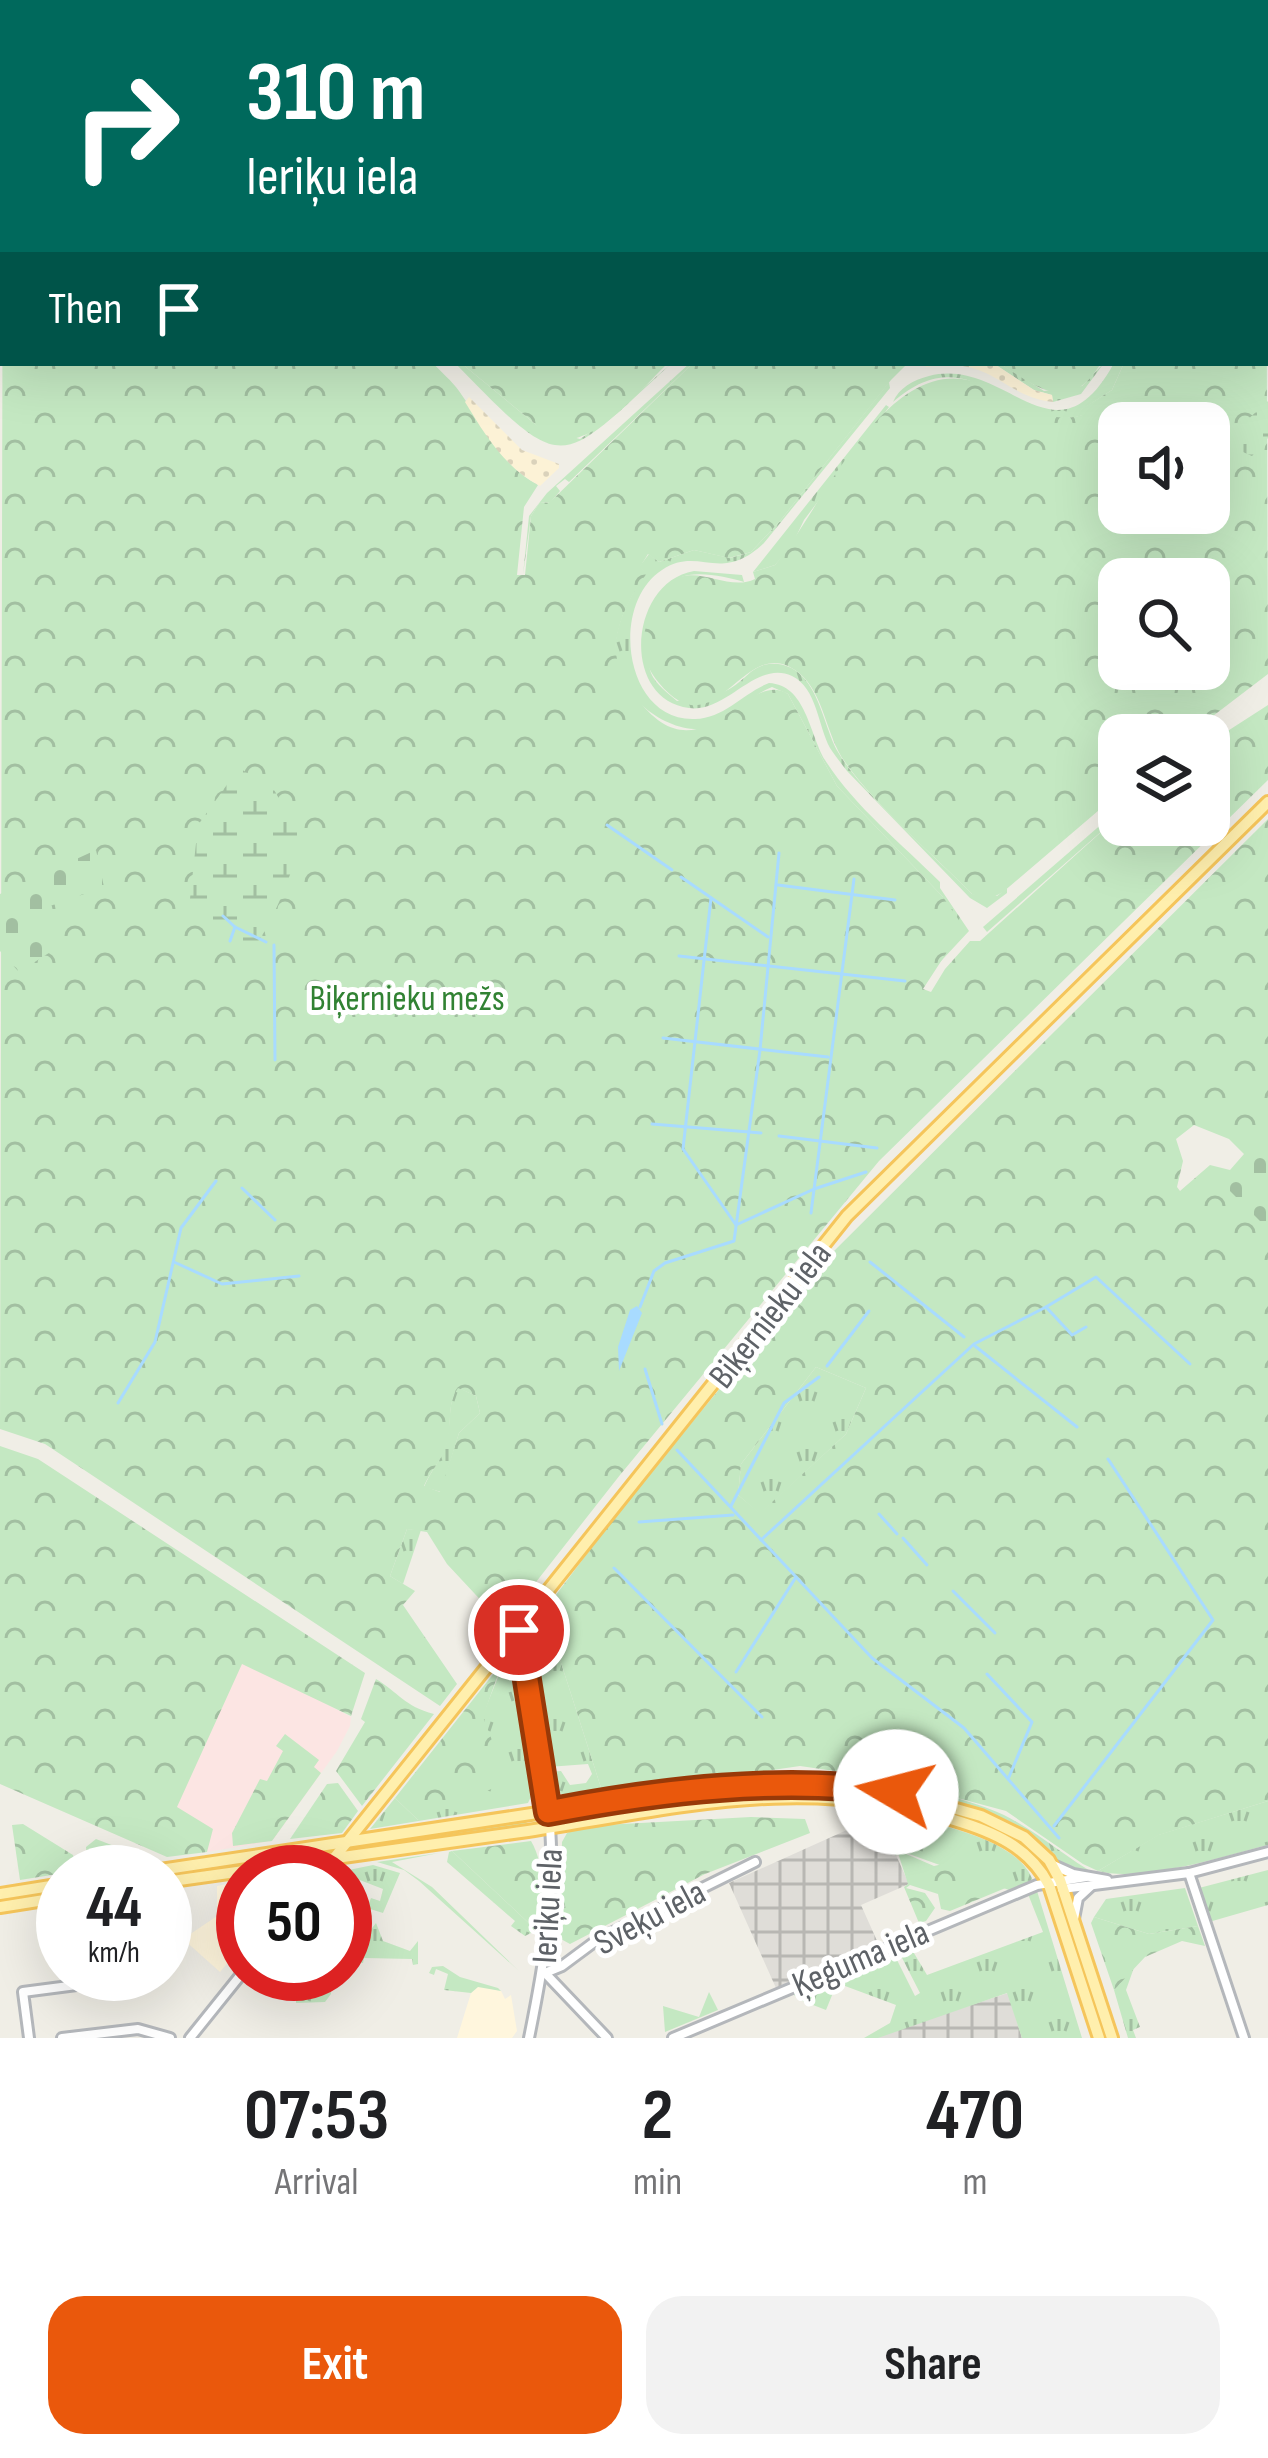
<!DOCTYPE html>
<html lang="en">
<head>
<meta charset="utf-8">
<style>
  :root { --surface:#fff; --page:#f2f2f2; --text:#202124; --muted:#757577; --accent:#ea580c }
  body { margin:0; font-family:"Sofia Sans Condensed",sans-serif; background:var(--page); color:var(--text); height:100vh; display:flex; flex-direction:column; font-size:45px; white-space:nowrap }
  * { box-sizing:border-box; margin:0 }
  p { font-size:39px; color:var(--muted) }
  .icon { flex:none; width:66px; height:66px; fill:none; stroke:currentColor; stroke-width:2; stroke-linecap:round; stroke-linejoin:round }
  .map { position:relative; height:2038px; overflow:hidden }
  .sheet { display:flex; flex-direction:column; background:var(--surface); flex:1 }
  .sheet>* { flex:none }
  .guide { position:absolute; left:0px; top:0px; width:1269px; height:366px; box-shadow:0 12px 48px #0002; background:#00695c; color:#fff; overflow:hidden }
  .buttons { position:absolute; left:1098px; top:402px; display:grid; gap:24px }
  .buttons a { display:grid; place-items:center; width:132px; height:132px; border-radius:24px; background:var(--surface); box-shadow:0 12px 48px #0002; font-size:60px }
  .speed { position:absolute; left:36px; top:1845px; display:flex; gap:24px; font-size:60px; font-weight:700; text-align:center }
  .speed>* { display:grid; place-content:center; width:156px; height:156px; border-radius:50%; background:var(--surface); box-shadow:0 12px 48px #0002; line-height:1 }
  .speed small { font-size:30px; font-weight:400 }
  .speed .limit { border:18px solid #d22; background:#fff; color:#111 }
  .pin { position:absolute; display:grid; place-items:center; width:102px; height:102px; color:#fff; margin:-51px; border:6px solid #fff; border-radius:50%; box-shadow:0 3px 12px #0007 }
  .me { position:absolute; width:132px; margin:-66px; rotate:278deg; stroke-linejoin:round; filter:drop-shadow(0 0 9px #0008) }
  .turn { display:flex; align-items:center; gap:42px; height:252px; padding:0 48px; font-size:54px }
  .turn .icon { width:156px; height:156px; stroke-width:2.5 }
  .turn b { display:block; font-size:84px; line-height:102px }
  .then { display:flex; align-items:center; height:114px; padding:0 48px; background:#0003; gap:24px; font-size:45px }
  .eta { display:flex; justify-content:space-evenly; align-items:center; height:204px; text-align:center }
  .eta b { font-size:72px; font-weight:700; line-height:84px }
  .cta { display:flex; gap:24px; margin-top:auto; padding:24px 48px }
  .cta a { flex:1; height:138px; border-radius:36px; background:var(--accent); color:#fff; font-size:48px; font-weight:700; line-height:138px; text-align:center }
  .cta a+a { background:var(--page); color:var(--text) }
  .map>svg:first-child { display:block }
  .commercial { fill:#fff6dd }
  .industrial { fill:url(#industrial-grid) }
  .medical { fill:#fce5e3 }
  .grass { fill:url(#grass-tufts) }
  .forest { fill:url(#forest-crowns); fill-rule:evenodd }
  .wetland { fill:url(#wetland-marsh) }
  .sand { fill:url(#sand-dots) }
  .cemetery { fill:url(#cemetery-stones) }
  .water { fill:#a8dbff }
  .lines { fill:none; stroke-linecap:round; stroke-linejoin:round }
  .stream { stroke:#a8dbff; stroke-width:3 }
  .minor-casing { stroke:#b4b7bb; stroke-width:14 }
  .major-casing { stroke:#f5c55b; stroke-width:16 }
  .minor { stroke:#fff; stroke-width:8 }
  .major { stroke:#ffefad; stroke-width:10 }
  .route-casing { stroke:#983908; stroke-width:30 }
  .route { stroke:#ea580c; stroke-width:21 }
  .labels { text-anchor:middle; stroke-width:10; stroke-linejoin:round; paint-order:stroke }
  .park-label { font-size:36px; fill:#318233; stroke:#fff }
  .street-label { font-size:36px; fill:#5e6267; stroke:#fff }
</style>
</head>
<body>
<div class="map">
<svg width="1268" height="2038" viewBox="0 0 1268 2038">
  <defs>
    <pattern id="industrial-grid" width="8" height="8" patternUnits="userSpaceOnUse" patternTransform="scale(3)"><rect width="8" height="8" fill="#dfddd8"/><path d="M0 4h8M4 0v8" fill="none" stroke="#b8b7b3"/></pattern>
    <pattern id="grass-tufts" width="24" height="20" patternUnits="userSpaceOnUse" patternTransform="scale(3)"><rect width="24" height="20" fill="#c4e8c2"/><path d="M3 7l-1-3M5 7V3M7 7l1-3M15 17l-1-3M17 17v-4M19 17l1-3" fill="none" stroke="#a2bfa1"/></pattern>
    <pattern id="forest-crowns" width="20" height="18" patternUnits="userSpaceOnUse" patternTransform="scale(3)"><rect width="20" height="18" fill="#c4e8c2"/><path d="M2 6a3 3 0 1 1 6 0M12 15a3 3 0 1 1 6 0" fill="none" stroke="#a2bfa1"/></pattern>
    <pattern id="wetland-marsh" width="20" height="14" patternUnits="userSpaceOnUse" patternTransform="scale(3)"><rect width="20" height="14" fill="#c4e8c2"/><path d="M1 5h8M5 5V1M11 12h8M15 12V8" fill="none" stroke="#a2bfa1"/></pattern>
    <pattern id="sand-dots" width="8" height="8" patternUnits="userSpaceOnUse" patternTransform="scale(3)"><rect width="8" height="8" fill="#fcf2d6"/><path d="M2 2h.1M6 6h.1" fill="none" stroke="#dad2bb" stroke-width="1.8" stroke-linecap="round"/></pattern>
    <pattern id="cemetery-stones" width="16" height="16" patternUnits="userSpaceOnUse" patternTransform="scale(3)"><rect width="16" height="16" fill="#c4e8c2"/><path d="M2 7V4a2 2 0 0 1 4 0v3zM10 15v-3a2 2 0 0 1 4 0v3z" fill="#a2bfa1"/></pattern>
  </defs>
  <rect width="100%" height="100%" fill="#f0eee6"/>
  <g class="commercial">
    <path d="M243 1881V1945L220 1972 183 1939 217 1916V1886Z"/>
    <path d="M478 1986 501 1991 505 1999 511 1995 517 2031 512 2038H457L471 1993Z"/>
  </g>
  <g class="industrial">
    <path d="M869 1820 882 1824 909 1884 861 1905 878 1943 840 1960 830 1958 819 1965V1970L776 1988 729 1883Z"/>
    <path d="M1008 1993 1022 2038H878L879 2035Z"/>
  </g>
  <path class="medical" d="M237 1657 351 1717 350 1726 337 1751 272 1841 207 1852 30 1691Z"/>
  <g class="grass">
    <path d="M455 363H461L540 428 580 439 602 424 672 363C557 468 567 478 455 363Z"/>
    <path d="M690 363H693L569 482 565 479 556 486 560 491 550 503 540 502 531 516 523 575 529 516 547 493Z"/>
    <path d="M993 363H999L1044 391 1082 386 1104 363 1081 394 1053 402 1052 395 1034 390Z"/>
    <path d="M1114 363H1124L1112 390 1081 410 1083 415C1014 438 974 331 893 402 899 388 913 380 929 376 1007 356 1055 471 1114 363Z"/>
    <path d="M889 382 890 388 764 543C720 585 699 545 662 570 609 604 624 722 695 719 725 718 743 693 769 683 806 685 809 733 825 760 854 806 901 843 940 882V888L969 931 929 974 947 940 943 897 837 786 788 694 772 687C747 696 728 727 702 729 662 732 613 691 615 649 617 620 630 596 646 573L639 567 649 554 659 562 694 550 730 558 751 552 780 521Z"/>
    <path d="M886 405 889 407 804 520 791 547 775 565 753 572Z"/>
    <path d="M694 571 742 575 744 582C726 577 697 570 679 578 650 592 641 645 651 673 655 684 669 694 677 701 693 698 718 697 731 688 749 677 753 662 778 664 818 669 822 724 838 752 864 796 934 855 972 894L997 896 1007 888V893L987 908 970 898 847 771C841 763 835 756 830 748 818 726 817 688 792 676 756 659 726 714 689 708 620 699 629 582 694 571Z"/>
    <path d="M1119 809V816L987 932 983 927Z"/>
    <path d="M816 1367 866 1388 846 1434 760 1514 738 1495 741 1464Z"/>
    <path d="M457 1387 476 1396 480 1413 459 1433 441 1492 424 1487C430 1472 442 1459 446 1444 452 1424 447 1405 457 1387Z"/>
    <path d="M407 1529 421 1530 403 1584 390 1576Z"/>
    <path d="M528 1638 555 1644 603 1794 565 1797 558 1791 553 1792 549 1772 561 1771 570 1785 586 1783 592 1774 588 1764 548 1767Z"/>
    <path d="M506 1657 516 1662 534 1790 528 1803 370 1829 395 1798 418 1820 482 1717Z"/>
    <path d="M804 1774C866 1779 947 1789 1004 1815 1036 1831 1067 1858 1097 1875 1044 1869 1046 1837 1004 1819 910 1778 808 1774 709 1784Z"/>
    <path d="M766 1787C844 1787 1016 1798 1053 1878 1043 1869 1034 1855 1022 1846 1000 1831 971 1821 946 1814 819 1775 703 1797 574 1817V1813Z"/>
    <path d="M1268 1801V1845C1225 1856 1140 1883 1098 1871L1158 1835Z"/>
    <path d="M875 1812C920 1820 1018 1835 1033 1881L912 1931 1009 1890 898 1850 896 1856Z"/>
    <path d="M526 1820 527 1824 368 1848V1844Z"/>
    <path d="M96 1839 153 1861 88 1870 86 1847Z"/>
    <path d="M452 1851 534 1928 533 1932 525 1936 511 1926 515 1921 447 1862 449 1852Z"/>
    <path d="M439 1853 392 1862 432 1887 519 1971 419 1881 404 1870 377 1862Z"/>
    <path d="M373 1865 400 1873 383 1913 367 1908 371 1898 380 1901 383 1889 339 1872Z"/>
    <path d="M1268 1870V1905L1209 1922 1199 1888Z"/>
    <path d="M1185 1888 1198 1926 1149 1934 1094 1917 1106 1899Z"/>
    <path d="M1037 1891 1082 2038H1022L1007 1993 878 2038H864L890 2023 896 2005 837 1983 826 2010 813 2005 803 1989 810 2006 791 1993 892 1950 915 1996 920 1993 897 1948 908 1943 927 1975 1043 1932 1028 1894Z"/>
    <path d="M355 1908 371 1914 372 1921 345 1957V1927L355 1930 359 1919 352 1916Z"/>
    <path d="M376 1923 383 1941 410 1951 418 1941V1964L413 1965 412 1959 364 1958 363 1963 353 1962 350 1957Z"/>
    <path d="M1136 1962 1126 1990 1140 2027 1133 2030 1136 2038H1128L1114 1990Z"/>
    <path d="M443 1966 460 1977 498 1988 501 1991 478 1987 471 1993 444 1990 448 1974 436 1969 434 1975 429 1973 432 1967Z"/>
    <path d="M263 1974 309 1988 313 1976 309 1974H340V1982H331V1994L325 2002 296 2003 297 1988Z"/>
    <path d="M709 1992 718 2010 665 2032 663 2006 699 2017Z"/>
  </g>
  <g class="forest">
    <path d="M224 0H1103L221 3Z"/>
    <path d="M3 103V363H433C441 372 452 381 459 391 485 427 498 463 538 485L524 507 517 575H525L531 516 540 502 549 503 693 363H908L891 380 780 521 751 552 729 558 694 550 659 562 648 554 640 567 647 573C631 595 620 615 616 642 614 663 623 677 634 694 700 788 745 666 788 694L837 786 943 897 965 929 961 936 947 940 949 949 923 989 931 992 945 969 970 941H980L1119 816V825H1209V743L1268 705V780L879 1161 620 1475 503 1624 447 1564 427 1532 407 1529 390 1576 415 1591 403 1605 457 1684 440 1706 45 1444 0 1429ZM458 1388 476 1396 480 1413 459 1433 440 1492 424 1486C430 1472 440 1462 445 1449 454 1428 445 1407 458 1388Z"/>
    <path d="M1266 146 1268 674 1188 735H1119V793L1003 892 988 900 972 894C930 851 879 810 845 762 826 736 824 693 799 673 743 628 718 754 659 683 643 664 640 646 647 623 675 537 718 597 755 579L753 572 775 565C824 506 891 339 988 387 1018 402 1049 426 1082 415L1080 410 1112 390 1124 363H1266ZM1119 423H1209V513H1119ZM1119 579H1209V669H1119Z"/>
    <path d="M461 363H668C636 393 576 474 534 423Z"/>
    <path d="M999 363H1101C1069 416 1037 387 999 363Z"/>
    <path d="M1268 819V1801L1159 1835 1098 1871 1083 1864 1006 1811 883 1778 800 1766 603 1794 555 1644 528 1638 531 1628 623 1506 830 1255ZM1194 1125 1229 1139 1244 1154 1230 1170 1210 1165 1180 1191 1177 1187 1183 1161 1176 1139ZM816 1367 866 1388 846 1434 760 1513 738 1495 741 1464Z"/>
    <path d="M0 1446 38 1459 365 1673 351 1716 242 1664 177 1807 213 1829 207 1852 167 1857 0 1784Z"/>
    <path d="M502 1663 483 1717 508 1782 418 1820 395 1798Z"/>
    <path d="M376 1679C399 1693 404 1706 434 1714L362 1806 336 1771 365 1722 361 1719Z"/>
    <path d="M285 1734 319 1760 314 1767 321 1773 272 1841 233 1846 232 1833 260 1779 267 1781 283 1751 276 1746Z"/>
    <path d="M338 1783 358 1811 342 1833 290 1839 327 1784Z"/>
    <path d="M751 1817 805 1819 810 1833 705 1874 570 1944 559 1938 562 1842 567 1833 585 1826Z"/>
    <path d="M23 1824 73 1855 77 1871 20 1880 12 1825Z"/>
    <path d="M531 1841C544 1862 547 1906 534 1928L452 1851Z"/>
    <path d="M897 1850 934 1866 943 1864 1008 1887 950 1911 941 1909 938 1894 910 1885 906 1888 925 1893 935 1908 926 1921 919 1923 904 1887 908 1884Z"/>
    <path d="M1094 1917 1149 1934 1198 1926 1205 1946 1182 1941 1145 1957 1114 1990 1091 1923Z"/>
  </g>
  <g class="wetland">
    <path d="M1268 401V438L1252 456 1243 452 1237 441 1245 422Z"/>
    <path d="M239 768 273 788 303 841C292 866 269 943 245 953L189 908 198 825Z"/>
  </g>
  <g class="sand">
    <path d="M927 363H993L1034 390 1052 395 1053 402C1001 396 994 356 926 367Z"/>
    <path d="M469 397 522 450 559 464V468L540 486C504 467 486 436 465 402Z"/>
  </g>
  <g class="cemetery">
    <path d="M96 850 104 887 50 906 52 951 19 972 0 951V894Z"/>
    <path d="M1268 1131V1229L1221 1182Z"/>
  </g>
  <path class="water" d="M637 1306 642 1313 619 1371 618 1347 630 1310Z"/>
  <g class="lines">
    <g class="stream">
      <path d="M1266 318 1268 323"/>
      <path d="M607 825 672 870"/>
      <path d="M681 877 768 937"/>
      <path d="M778 885 895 900"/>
      <path d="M711 898 683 1149 736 1225 814 1189 866 1172"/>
      <path d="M223 916 235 927 266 942"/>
      <path d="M230 941 235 927"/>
      <path d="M274 945 275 1060"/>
      <path d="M679 956 905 981"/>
      <path d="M663 1038 828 1057"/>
      <path d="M652 1124 761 1133"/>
      <path d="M779 1136 877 1148"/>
      <path d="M242 1188 275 1220"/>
      <path d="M811 1213 854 879"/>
      <path d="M174 1262 222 1284 299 1276"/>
      <path d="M870 1262 964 1337"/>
      <path d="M640 1307 654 1271 665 1263 734 1241 760 1050 779 853"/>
      <path d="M1086 1327 1072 1335 1046 1307 1096 1277 1190 1364"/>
      <path d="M975 1346 1077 1427"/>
      <path d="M827 1366 869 1311"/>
      <path d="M645 1369 662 1424"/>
      <path d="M118 1403 155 1342 181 1228 216 1181"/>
      <path d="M677 1450 872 1658 964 1728 1059 1838"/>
      <path d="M731 1506 784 1403 819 1377"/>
      <path d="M879 1514 897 1534"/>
      <path d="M639 1522 733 1515"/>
      <path d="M903 1538 927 1565"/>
      <path d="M761 1540 974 1344 1046 1307"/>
      <path d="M614 1568 762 1717"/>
      <path d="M953 1591 995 1633"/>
      <path d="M736 1672 796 1577"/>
      <path d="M987 1674 1032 1722 1009 1777"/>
      <path d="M1054 1826 1213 1620 1108 1459"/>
    </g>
    <g class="minor-casing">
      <g id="minor">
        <path d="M519 1630C526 1695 545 1759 550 1825 555 1901 544 1964 529 2038"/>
        <path d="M1053 1865 1073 1874 1107 1880"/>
        <path d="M1189 1873 1244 2038"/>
        <path d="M1062 1889 1189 1873 1268 1852"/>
        <path d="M1074 1919 1078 1898 1091 1886"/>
        <path d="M545 1973 562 1966 597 1940 755 1862"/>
        <path d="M546 1974 607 2038"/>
        <path d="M29 2038 23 1992 138 1977"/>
        <path d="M62 2038 138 2029 170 2038"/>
        <path d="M190 2038 243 1972"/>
        <path d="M673 2038 1037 1885 1086 1877"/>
      </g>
    </g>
    <g class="major-casing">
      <g id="major">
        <path d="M335 1857 847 1216 1268 802"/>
        <path d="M147 1872 571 1808 778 1783 838 1784 896 1792 981 1816 1024 1837 1049 1860 1060 1880 1112 2038"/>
        <path d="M165 1882C286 1864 407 1849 528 1831 680 1808 803 1774 954 1820 994 1832 1029 1847 1049 1885L1099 2038"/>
        <path d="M0 1894 63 1884"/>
        <path d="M0 1907 63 1897"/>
      </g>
    </g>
    <use href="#minor" class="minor"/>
    <use href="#major" class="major"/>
  </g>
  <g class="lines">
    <g class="route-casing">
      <path id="route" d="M519 1630 548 1812C662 1790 781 1776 896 1792"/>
    </g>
    <use href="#route" class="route"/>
  </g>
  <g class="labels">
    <g class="park-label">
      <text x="407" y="1010">Biķernieku mežs</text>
    </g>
    <g class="street-label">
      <text transform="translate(769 1314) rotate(-52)" y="13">Biķernieku iela</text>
      <text transform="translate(546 1906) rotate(-87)" y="13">Ieriķu iela</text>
      <text transform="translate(649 1916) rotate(-28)" y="13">Sveķu iela</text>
      <text transform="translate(860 1957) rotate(-23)" y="13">Ķeguma iela</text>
    </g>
  </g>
</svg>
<div class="buttons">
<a><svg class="icon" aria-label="sound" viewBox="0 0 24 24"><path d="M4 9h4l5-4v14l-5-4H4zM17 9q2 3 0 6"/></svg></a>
<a><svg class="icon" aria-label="search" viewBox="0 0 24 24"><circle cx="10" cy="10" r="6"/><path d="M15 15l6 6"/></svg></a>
<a><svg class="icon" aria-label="layers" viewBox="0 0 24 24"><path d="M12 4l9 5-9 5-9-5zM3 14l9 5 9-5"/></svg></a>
</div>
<div class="speed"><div>44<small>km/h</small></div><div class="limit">50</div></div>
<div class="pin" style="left:519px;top:1630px;background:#d93025"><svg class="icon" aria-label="arrive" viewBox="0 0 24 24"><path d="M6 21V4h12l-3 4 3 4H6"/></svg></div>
<svg class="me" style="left:896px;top:1792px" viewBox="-20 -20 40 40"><circle r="19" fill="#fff"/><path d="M0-13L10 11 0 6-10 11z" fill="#ea580c"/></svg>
<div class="guide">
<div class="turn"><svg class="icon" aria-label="right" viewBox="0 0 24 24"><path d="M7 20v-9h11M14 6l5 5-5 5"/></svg><div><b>310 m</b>Ieriķu iela</div></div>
<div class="then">Then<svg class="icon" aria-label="arrive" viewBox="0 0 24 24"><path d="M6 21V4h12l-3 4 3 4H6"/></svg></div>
</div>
</div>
<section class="sheet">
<div class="eta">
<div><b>07:53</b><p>Arrival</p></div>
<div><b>2</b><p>min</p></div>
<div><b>470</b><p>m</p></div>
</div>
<div class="cta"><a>Exit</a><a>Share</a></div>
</section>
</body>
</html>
